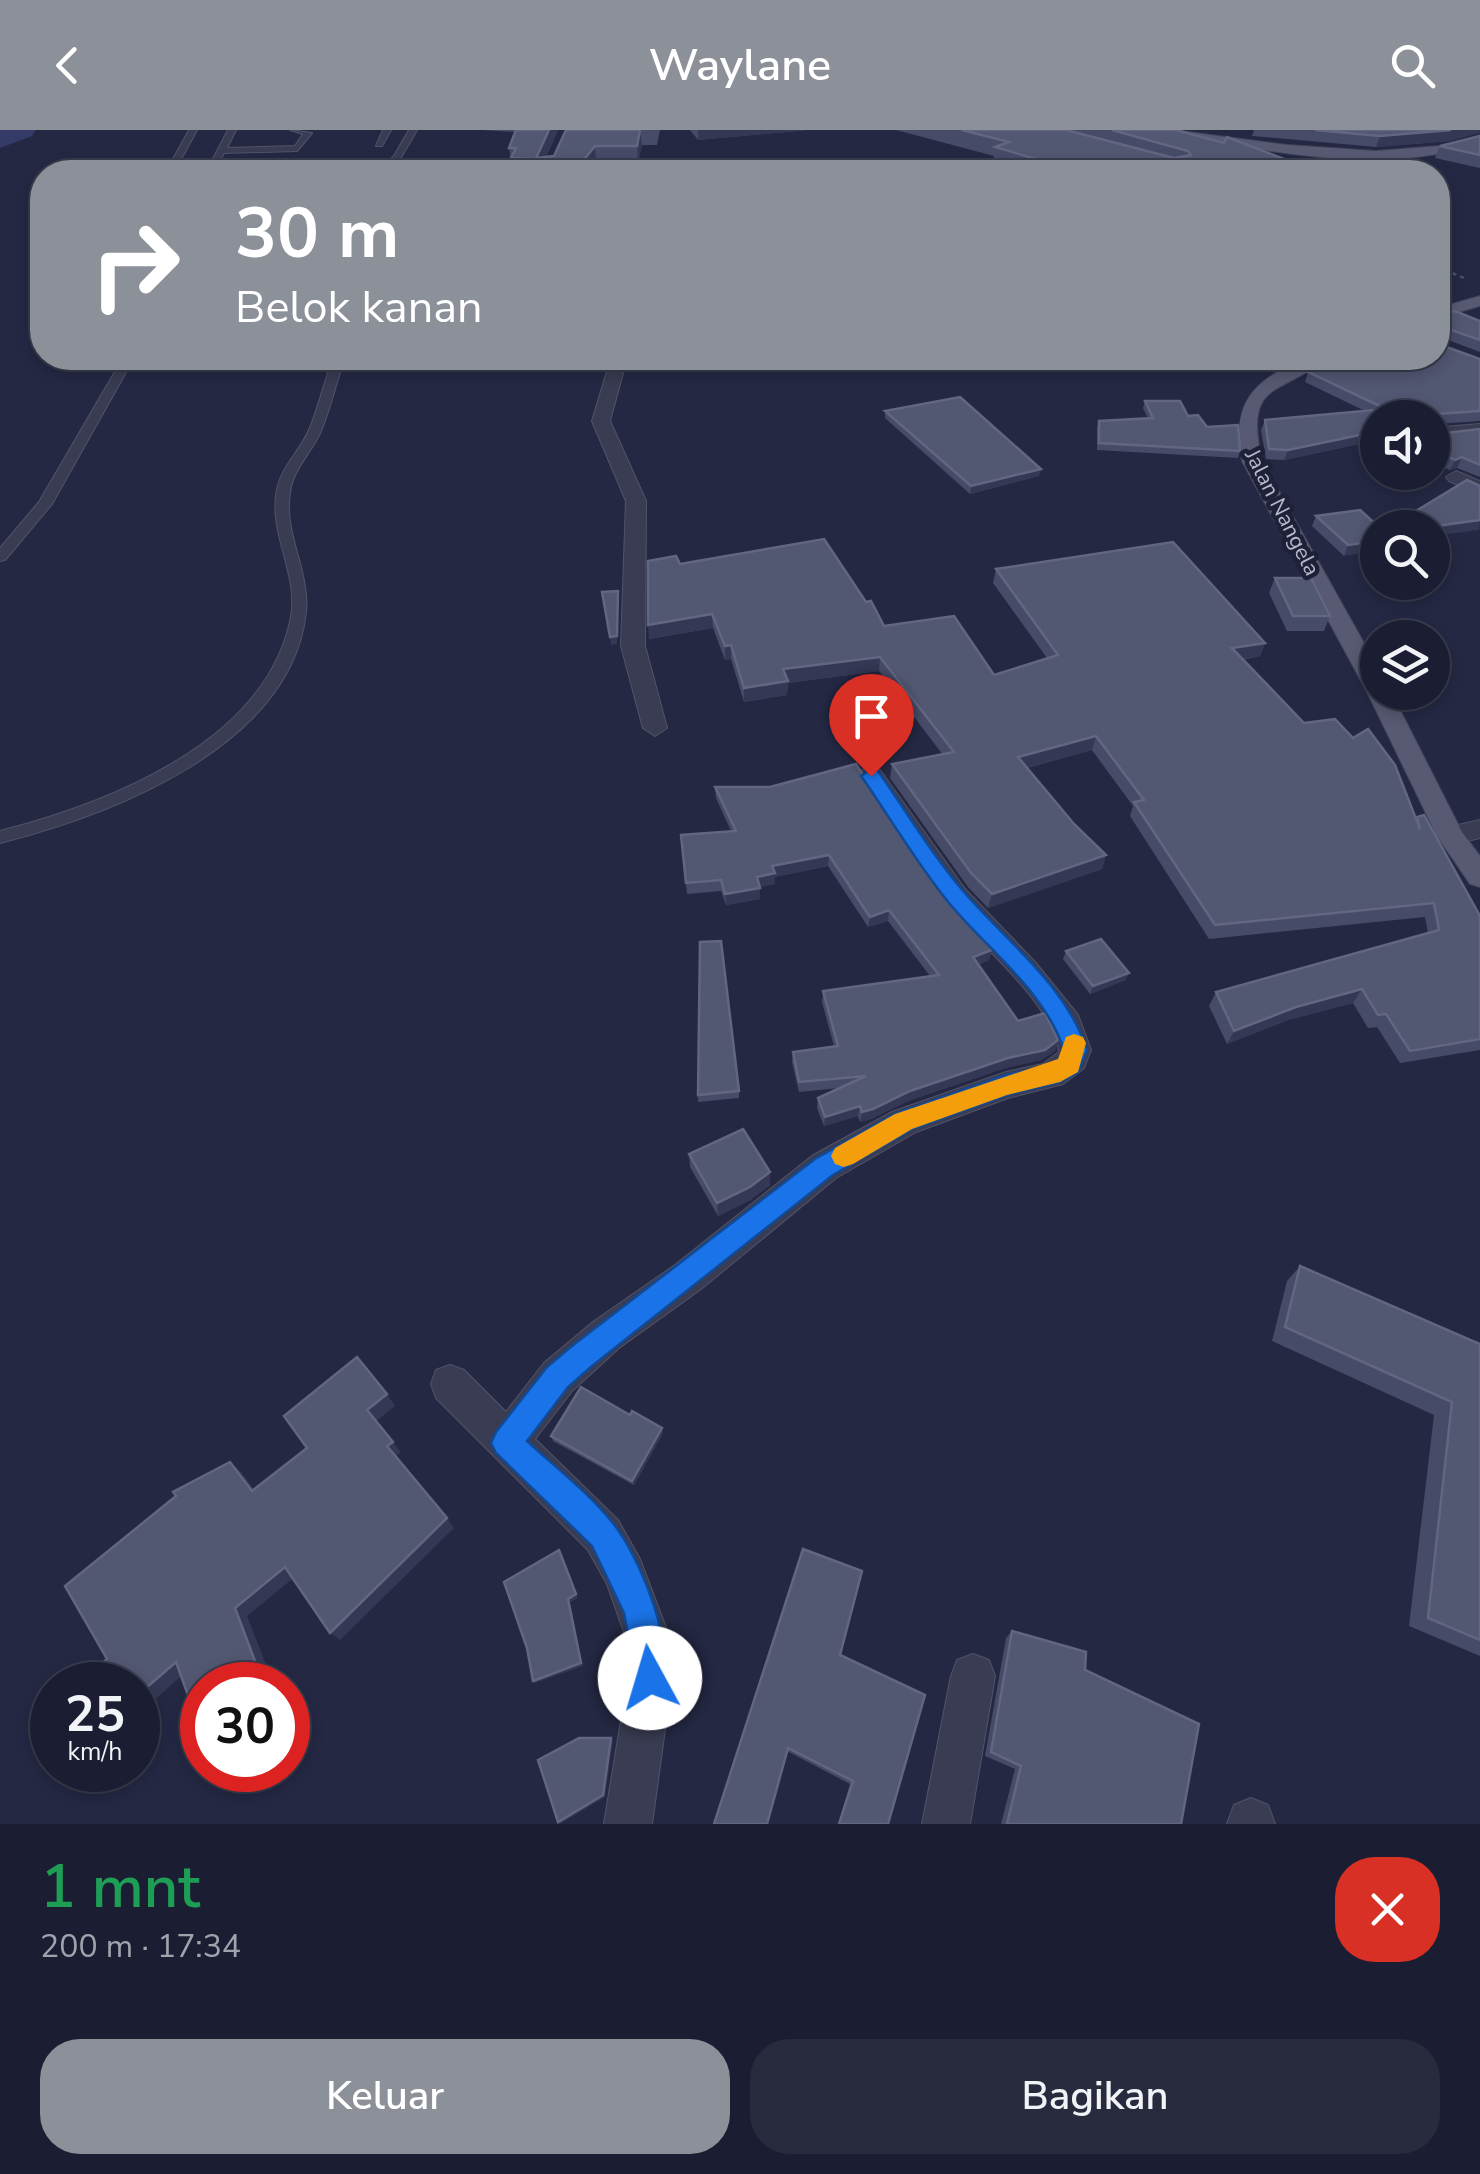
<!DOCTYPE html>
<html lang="id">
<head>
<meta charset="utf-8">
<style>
  :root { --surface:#1b1e32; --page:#282b3e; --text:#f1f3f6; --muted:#a0a2ac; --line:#393c4d; --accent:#8c9099 }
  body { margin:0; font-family:"Nunito Sans",sans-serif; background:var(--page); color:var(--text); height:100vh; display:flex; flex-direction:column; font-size:38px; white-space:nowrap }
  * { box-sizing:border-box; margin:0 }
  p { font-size:32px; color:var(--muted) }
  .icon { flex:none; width:55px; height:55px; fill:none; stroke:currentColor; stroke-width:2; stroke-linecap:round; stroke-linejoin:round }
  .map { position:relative; height:1694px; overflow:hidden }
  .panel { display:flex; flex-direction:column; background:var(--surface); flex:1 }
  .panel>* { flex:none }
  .hud { position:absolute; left:30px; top:30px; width:1420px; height:210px; border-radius:40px; box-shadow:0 5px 15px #0003,0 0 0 2px var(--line); background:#8c9099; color:#fff; overflow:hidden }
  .tools { position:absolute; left:1360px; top:270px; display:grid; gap:20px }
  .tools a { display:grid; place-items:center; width:90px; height:90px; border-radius:50%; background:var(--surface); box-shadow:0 5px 15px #0003,0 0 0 2px var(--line); font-size:50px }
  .speed { position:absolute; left:30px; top:1532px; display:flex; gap:20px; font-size:50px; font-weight:700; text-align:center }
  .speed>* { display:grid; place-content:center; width:130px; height:130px; border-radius:50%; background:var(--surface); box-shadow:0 5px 15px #0003,0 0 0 2px var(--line); line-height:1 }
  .speed small { font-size:25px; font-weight:400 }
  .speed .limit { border:15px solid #d22; background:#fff; color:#111 }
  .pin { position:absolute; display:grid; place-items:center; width:85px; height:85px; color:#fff; margin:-102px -42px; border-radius:50% 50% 50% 0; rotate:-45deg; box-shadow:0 0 10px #0007 }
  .pin .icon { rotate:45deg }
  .me { position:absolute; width:110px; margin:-55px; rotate:354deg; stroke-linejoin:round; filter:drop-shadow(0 0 8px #0008) }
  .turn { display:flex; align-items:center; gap:35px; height:210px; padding:0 40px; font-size:45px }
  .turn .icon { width:130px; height:130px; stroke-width:2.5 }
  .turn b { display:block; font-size:70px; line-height:85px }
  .round { display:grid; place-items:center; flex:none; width:105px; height:105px; border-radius:40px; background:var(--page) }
  .head { display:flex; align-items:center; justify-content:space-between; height:170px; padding:0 40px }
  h1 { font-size:60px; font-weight:600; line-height:75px; color:#1e9e55 }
  .primary-button { display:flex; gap:20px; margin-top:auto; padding:20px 40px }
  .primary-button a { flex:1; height:115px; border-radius:40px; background:var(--accent); color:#fff; font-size:40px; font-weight:600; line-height:115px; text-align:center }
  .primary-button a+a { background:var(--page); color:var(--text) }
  header { display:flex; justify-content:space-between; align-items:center; height:130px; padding:0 40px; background:var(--accent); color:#fff; font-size:45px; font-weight:600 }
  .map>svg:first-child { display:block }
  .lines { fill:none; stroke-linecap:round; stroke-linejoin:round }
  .river { fill:#353b69; fill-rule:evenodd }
  .lane-casing { stroke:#515469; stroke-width:2 }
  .street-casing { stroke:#515469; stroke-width:2 }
  .primary-casing { stroke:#404258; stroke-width:2 }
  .path { stroke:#455560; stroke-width:2.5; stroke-dasharray:4 4; stroke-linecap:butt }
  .lane { fill:#393c52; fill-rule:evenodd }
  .street { fill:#393c52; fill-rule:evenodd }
  .primary { fill:#575a72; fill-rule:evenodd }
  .wall { fill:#464b68 }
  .shaded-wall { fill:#343854 }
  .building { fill:#525772; stroke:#626680; stroke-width:2.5 }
  .route { fill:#1a73e8; stroke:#114b97; stroke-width:2.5 }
  .slow { fill:#f59e0b }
  .labels { text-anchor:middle; stroke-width:9; stroke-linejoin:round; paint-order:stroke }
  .far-street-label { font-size:22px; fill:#b6b8cc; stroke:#1e2137 }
</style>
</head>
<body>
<header><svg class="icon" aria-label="back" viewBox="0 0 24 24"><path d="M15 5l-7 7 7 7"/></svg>Waylane<svg class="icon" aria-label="search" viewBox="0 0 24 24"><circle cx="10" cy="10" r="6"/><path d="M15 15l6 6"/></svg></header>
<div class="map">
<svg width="1480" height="1694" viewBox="0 0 1480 1694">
  <rect width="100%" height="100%" fill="#242843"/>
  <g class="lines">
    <path class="river" d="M0 0H36L32 6 0 18Z"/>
    <g class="lane-casing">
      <g id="lane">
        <path d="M189 0H197L174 42H166Z"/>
        <path d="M228 0H236L227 18 295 16 303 4 290 0 312 3 297 21 224 23 214 42H206Z"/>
        <path d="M383 0H391L382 16H376Z"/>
        <path d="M409 0H417L400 29 386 42H377L394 26Z"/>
        <path d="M123 228H134L52 374 5 430 0 431V418L39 372Z"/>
        <path d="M333 228H345C336 252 331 277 321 301 312 322 293 339 290 362 283 403 310 441 306 482 292 616 111 685 0 713V701C109 673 267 612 291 487 299 444 268 403 277 360 281 337 300 321 309 300 319 277 324 252 333 228Z"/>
      </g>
    </g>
    <g class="street-casing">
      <g id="street">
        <path d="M611 228H627L610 291 646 371 645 516 667 598 655 606 643 598 621 516 626 371 592 291Z"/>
        <path d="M1480 294V306L1432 310V298Z"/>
        <path d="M1456 341 1480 351V364L1449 351 1446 347Z"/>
        <path d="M871 637 880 640 965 759 1035 832 1078 885 1091 920 1084 938 1063 954 1008 968 916 1002 836 1048 701 1159 619 1218 572 1261 535 1309 618 1390 640 1429 670 1508 672 1548 652 1694H604L628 1548 626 1508 607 1454 588 1420 436 1268 431 1254 436 1240 450 1235 464 1240 506 1282 544 1233 593 1192 675 1135 812 1026 892 982 1006 942 1043 934 1059 922C1051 870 979 815 946 775 915 737 890 693 862 652L858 646 862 640Z"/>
        <path d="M1480 690V708L1451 715 1441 713 1437 706 1441 699Z"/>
        <path d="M973 1524 989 1530 995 1546 970 1694H922L951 1546 957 1530Z"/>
        <path d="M1251 1668 1268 1675 1275 1694H1227L1234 1675Z"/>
      </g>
    </g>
    <g class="primary-casing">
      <g id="primary">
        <path d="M1173 0 1288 15 1376 21 1451 15 1480 5V13C1403 40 1312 29 1233 15 1213 11 1189 10 1173 0Z"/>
        <path d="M1480 166V176L1438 188V178Z"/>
        <path d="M1305 228H1326C1282 267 1243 248 1262 331L1378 538V562H1391L1462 702 1480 726V757L1470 754 1437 706 1367 562 1242 331C1231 272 1253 251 1305 228Z"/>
      </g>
    </g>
    <path class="path" d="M1438 137 1464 148"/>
    <use href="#lane" class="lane"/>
    <use href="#street" class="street"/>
    <use href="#primary" class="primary"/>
  </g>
  <g class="wall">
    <path d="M481 0H558L546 27 554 26 566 0H660L657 15H642L638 33H596L589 42H513L509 18 515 2Z"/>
    <path d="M690 0H808L698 10Z"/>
    <path d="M896 0H1176L1318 42H1020L992 34 994 26Z"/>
    <path d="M1254 0H1480L1450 11 1376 17 1252 6Z"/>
    <path d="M1480 6V38L1435 28 1440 16Z"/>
    <path d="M1438 187 1480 191V222L1440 207 1441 215 1480 229V291L1434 294 1437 304 1480 299V347L1457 338 1450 340 1432 333V288H1378V309L1372 307 1369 312 1284 330 1266 329 1261 300 1265 290 1365 281 1305 252 1308 242 1438 228Z"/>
    <path d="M1145 271 1188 286 1207 297 1240 321 1238 328 1097 320V298L1099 291 1148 288 1143 278Z"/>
    <path d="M885 281 1041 339 1039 346 970 364 885 288Z"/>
    <path d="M1316 386 1380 398 1344 426 1312 396Z"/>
    <path d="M680 434 866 472 884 496 994 545 1047 528 993 453 996 439 1265 513 1260 526 1242 530 1304 593 1416 689 1417 687 1480 786V920L1400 933 1377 897 1368 898 1353 873 1288 890 1227 914 1209 876 1216 862 1428 803 1425 787 1209 809 1130 686 1133 676 1092 620 1027 638 1074 694 1106 725 1102 739 988 778 968 757 890 648 892 634 943 625 879 541 788 553 787 565 744 572 731 529 725 530 713 498 649 509Z"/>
    <path d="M1275 448 1330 486 1324 501H1287L1269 463Z"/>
    <path d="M715 657 923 737 992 820 989 830 978 835 1018 891 1058 910 1055 921 1041 930 1005 938 908 971 871 989 860 992 858 986 824 996 817 978 818 968 839 958 799 962 792 932 793 922 834 916 822 872 823 861 930 846 888 791 868 797 828 736 775 747V754L760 757V769L726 775 721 761 687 764 681 705 731 701 716 668Z"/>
    <path d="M700 812 739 961V968L698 972Z"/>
    <path d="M1066 821 1126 850 1090 864 1063 829Z"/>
    <path d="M689 1024 770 1042V1055L750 1070 718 1086 690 1037Z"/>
    <path d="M1300 1136 1480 1214V1526L1409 1496 1434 1285 1272 1211 1287 1151Z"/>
    <path d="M663 1303 634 1355 553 1311 551 1306Z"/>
    <path d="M1012 1501 1085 1540 1181 1694H1001L1015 1639 985 1626 1006 1508Z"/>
    <path d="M840 1525 888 1694H838L850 1654 787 1621 714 1694Z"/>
  </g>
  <g class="shaded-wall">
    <path d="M549 0H558L545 29H536Z"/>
    <path d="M640 0 642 15 638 33 637 16Z"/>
    <path d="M698 0H808L698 10Z"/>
    <path d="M1451 0H1480V3L1450 11 1376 17 1380 6Z"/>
    <path d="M595 16 596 33 589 42H584L583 31Z"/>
    <path d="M1374 302 1369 312 1284 330 1288 320Z"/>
    <path d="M1462 327 1457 338 1450 340 1455 330Z"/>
    <path d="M1041 339 1039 346 970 364 971 356Z"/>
    <path d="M1480 390 1479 400 1432 406V398H1422Z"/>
    <path d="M1378 411V421L1344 426 1348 415Z"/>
    <path d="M618 461 617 514 611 515 610 507Z"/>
    <path d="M712 484 713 498 649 509 648 495Z"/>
    <path d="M1265 513 1260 526 1226 532 1232 518Z"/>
    <path d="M731 515V529L725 530V516Z"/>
    <path d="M880 527 879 541 788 553 787 565 744 572V558L783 539Z"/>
    <path d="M1096 606 1092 620 1014 641 1018 627Z"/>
    <path d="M829 725 828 736 775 747V754L756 758 757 747 772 736Z"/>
    <path d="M1106 725 1102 739 988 778 992 764Z"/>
    <path d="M760 758V769L726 775 725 764Z"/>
    <path d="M889 780 888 791 868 797 870 787Z"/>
    <path d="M992 820 989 830 970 838 973 827Z"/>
    <path d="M1129 843 1126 850 1090 864 1093 856Z"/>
    <path d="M1362 859 1353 873 1288 890 1227 914 1234 901 1296 877Z"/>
    <path d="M1058 910 1055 921 1041 930 1005 938 908 971 871 989 860 992 862 982 910 961Z"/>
    <path d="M860 976 858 986 824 996 825 987Z"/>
    <path d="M770 1042V1055L750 1070 718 1086 717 1073Z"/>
    <path d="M387 1264 395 1276 375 1292 367 1280Z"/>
    <path d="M662 1298 663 1303 634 1355 632 1351Z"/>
    <path d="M393 1312 401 1322 395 1327 387 1316Z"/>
    <path d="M230 1332 241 1342 263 1371 252 1361Z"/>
    <path d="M447 1388 454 1398 340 1510 330 1503Z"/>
    <path d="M559 1420 578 1468 570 1472 583 1536 535 1553 533 1551Z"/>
    <path d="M285 1437 296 1446 247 1486 274 1555H264L235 1478Z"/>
    <path d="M176 1532 190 1538 138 1585V1565Z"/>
    <path d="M611 1608 613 1610 605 1667 560 1694 558 1692Z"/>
  </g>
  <g class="building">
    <path d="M516 0H549L536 28 554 26 566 0H640L637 16H595L583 31 511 28 516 18H509Z"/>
    <path d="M962 0H1066L1174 28 1191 25 1188 21 1112 0H1176L1224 13 1227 7 1318 42H1065L1073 40 995 17 1009 12Z"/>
    <path d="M1315 0H1451L1380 6Z"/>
    <path d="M1480 6V25L1440 16Z"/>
    <path d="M1455 181 1480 191V210L1443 197 1438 200 1441 215 1480 229V281L1436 284 1433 288 1437 304 1480 299V335L1462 327 1455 330 1432 320V288H1378V297L1372 295 1374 302 1288 320 1269 319 1265 290 1386 279 1308 242 1348 228H1438V187Z"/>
    <path d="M960 267 1041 339 971 356 885 281Z"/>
    <path d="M1145 271H1180L1188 286 1198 285 1207 297 1238 295 1240 321 1099 313V291L1153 288Z"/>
    <path d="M1467 350 1480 356V390L1422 398H1388Z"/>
    <path d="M1360 380 1380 398H1378V411L1348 415 1316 386Z"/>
    <path d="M824 409 866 472 871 471 884 496 954 486 994 545 1058 525 996 439 1173 412 1265 513 1232 518 1304 593 1335 589 1353 608 1368 599 1395 635 1420 699 1417 687 1424 685 1480 786V909L1410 921 1386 884 1378 885 1362 859 1296 877 1234 901 1216 862 1439 800 1434 773 1215 795 1134 672 1144 670 1096 606 1018 627 1074 694 1106 725 992 764 971 743 892 634 954 622 880 527 783 539 788 551 744 558 731 515 725 516 712 484 648 495V431L676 426 680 434Z"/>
    <path d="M1275 448H1311L1330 486H1293Z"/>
    <path d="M618 461 617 506 610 507 602 462Z"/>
    <path d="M856 634 923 737 992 820 973 827 1018 891 1045 883 1058 910 1045 920 1008 928 910 961 873 979 862 982 860 976 825 987 818 968 866 946 799 952 793 922 838 916 823 861 939 845 889 780 870 787 829 725 772 736 775 743 757 747 760 758 725 764 721 750 686 753 681 705 736 701 715 657H770Z"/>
    <path d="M1101 809 1129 843 1093 856 1066 821Z"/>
    <path d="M721 811 739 961 698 965 700 812Z"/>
    <path d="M743 999 770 1042 750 1057 717 1073 689 1024Z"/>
    <path d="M1300 1136 1480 1214V1510L1428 1488 1452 1272 1285 1197Z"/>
    <path d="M357 1227 387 1264 367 1280 393 1312 387 1316 447 1388 330 1503 285 1437 235 1478 264 1555H202V1604L176 1532 138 1565V1555H76L107 1529 65 1456 176 1366 173 1362 230 1332 252 1361 307 1318 284 1286Z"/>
    <path d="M581 1257 630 1285 632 1281 662 1298 632 1351 551 1306Z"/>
    <path d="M803 1419 862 1441 840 1525 925 1565 888 1694H839L853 1651 788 1618 767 1694H714Z"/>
    <path d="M559 1420 576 1464 568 1469 581 1533 533 1551 527 1518 504 1452Z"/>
    <path d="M1012 1501 1086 1522 1085 1540 1199 1594 1181 1694H1007L1021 1636 991 1622Z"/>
    <path d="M52 1575V1603L43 1583Z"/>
    <path d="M579 1608H611L603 1665 558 1692 538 1630Z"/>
  </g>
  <path class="route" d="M871 639 878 641C906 681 932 725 964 762 1007 812 1066 855 1087 920L1078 942 1060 952 1007 965 912 999 833 1045 592 1236 568 1257 527 1311C555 1337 588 1362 612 1392 639 1424 678 1521 662 1560L650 1565 638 1560 624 1483 592 1416 496 1323 491 1313 496 1302 547 1237 572 1216 815 1029 895 984 1006 945 1046 936 1060 928 1064 920C1045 861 987 819 949 773 918 735 892 691 864 650L861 646Z"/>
  <path class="slow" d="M1074 904 1083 907 1086 913 1078 942 1060 952 1007 965 912 999 853 1034 844 1037 835 1034 831 1026 835 1018 895 984 1058 929 1066 907Z"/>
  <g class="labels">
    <g class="far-street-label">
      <text transform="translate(1283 382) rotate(63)" y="8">Jalan Nangela</text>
    </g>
  </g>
</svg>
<div class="tools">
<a><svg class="icon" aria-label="sound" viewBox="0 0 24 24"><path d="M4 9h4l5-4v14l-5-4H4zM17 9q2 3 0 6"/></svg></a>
<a><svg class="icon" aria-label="search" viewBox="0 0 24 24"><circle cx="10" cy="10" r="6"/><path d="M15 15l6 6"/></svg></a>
<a><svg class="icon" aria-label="layers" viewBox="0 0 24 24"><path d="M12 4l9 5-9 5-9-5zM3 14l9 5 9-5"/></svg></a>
</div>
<div class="speed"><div>25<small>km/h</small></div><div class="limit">30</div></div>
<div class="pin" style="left:871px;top:646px;background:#d93025"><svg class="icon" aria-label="arrive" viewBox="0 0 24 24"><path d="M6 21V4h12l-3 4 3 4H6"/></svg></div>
<svg class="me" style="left:650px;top:1548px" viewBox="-20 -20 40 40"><circle r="19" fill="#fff"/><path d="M0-13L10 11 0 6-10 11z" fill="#1a73e8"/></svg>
<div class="hud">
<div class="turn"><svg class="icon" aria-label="right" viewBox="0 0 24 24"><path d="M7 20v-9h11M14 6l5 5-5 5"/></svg><div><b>30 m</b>Belok kanan</div></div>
</div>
</div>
<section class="panel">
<div class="head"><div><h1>1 mnt</h1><p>200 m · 17:34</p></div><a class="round" style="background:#d93025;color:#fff"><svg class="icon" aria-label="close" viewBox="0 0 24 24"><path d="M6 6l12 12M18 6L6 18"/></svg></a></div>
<div class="primary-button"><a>Keluar</a><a>Bagikan</a></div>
</section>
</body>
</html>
